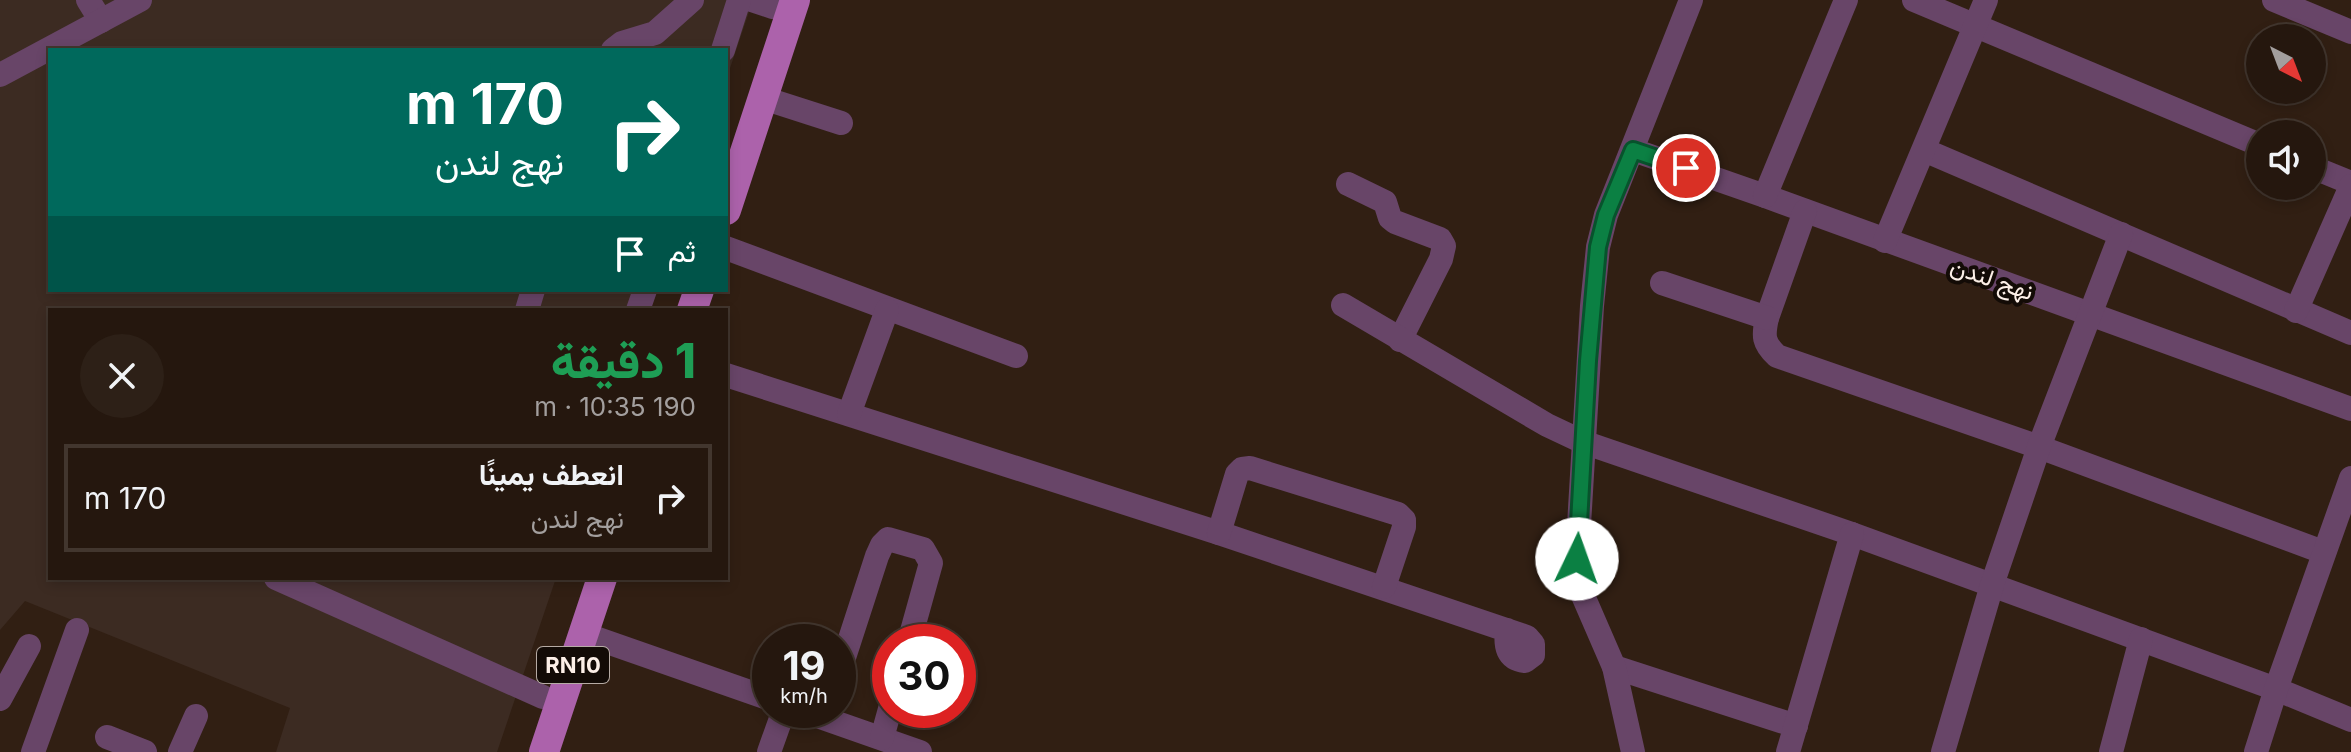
<!DOCTYPE html>
<html lang="ar">
<head>
<meta charset="utf-8">
<style>
  :root { --surface:#25170e; --page:#2d2017; --text:#f1f3f6; --muted:#a39f9e; --line:#42362e }
  body { margin:0; font-family:Inter,Vazirmatn,sans-serif; background:var(--page); color:var(--text); direction:rtl; height:100vh; display:flex; flex-direction:column; font-size:30px; white-space:nowrap }
  * { box-sizing:border-box; margin:0 }
  p { font-size:26px; color:var(--muted) }
  .icon { flex:none; width:44px; height:44px; fill:none; stroke:currentColor; stroke-width:2; stroke-linecap:round; stroke-linejoin:round }
  .map { position:relative; flex:1; overflow:hidden; direction:ltr }
  .drawer { position:absolute; left:48px; top:308px; width:680px; height:272px; display:flex; flex-direction:column; background:var(--surface); border-radius:0px; box-shadow:0 4px 12px #0003,0 0 0 2px var(--line); direction:rtl }
  .drawer>* { flex:none }
  .top-card { position:absolute; left:48px; top:48px; width:680px; height:244px; border-radius:0px; box-shadow:0 4px 12px #0003,0 0 0 2px var(--line); direction:rtl; background:#00695c; color:#fff; overflow:hidden }
  .needle { width:52px; rotate:138deg }
  .tools { position:absolute; left:2246px; top:24px; display:grid; gap:16px }
  .tools a { display:grid; place-items:center; width:80px; height:80px; border-radius:50%; background:var(--surface); box-shadow:0 4px 12px #0003,0 0 0 2px var(--line); font-size:40px }
  .speed { position:absolute; left:752px; top:624px; display:flex; gap:16px; font-size:40px; font-weight:700; text-align:center }
  .speed>* { display:grid; place-content:center; width:104px; height:104px; border-radius:50%; background:var(--surface); box-shadow:0 4px 12px #0003,0 0 0 2px var(--line); line-height:1 }
  .speed small { font-size:20px; font-weight:400 }
  .speed .limit { border:12px solid #d22; background:#fff; color:#111 }
  .pin { position:absolute; display:grid; place-items:center; width:68px; height:68px; color:#fff; margin:-34px; border:4px solid #fff; border-radius:50%; box-shadow:0 2px 8px #0007 }
  .me { position:absolute; width:88px; margin:-44px; rotate:3deg; stroke-linejoin:round; filter:drop-shadow(0 0 6px #0008) }
  .turn { display:flex; align-items:center; gap:28px; height:168px; padding:0 32px; font-size:36px }
  .turn .icon { width:104px; height:104px; stroke-width:2.5 }
  .turn b { display:block; font-size:56px; line-height:68px }
  .then { display:flex; align-items:center; height:76px; padding:0 32px; background:#0003; gap:16px; font-size:30px }
  .round { display:grid; place-items:center; flex:none; width:84px; height:84px; border-radius:42px; background:var(--page) }
  .headline { display:flex; align-items:center; justify-content:space-between; height:136px; padding:0 32px }
  h1 { font-size:48px; font-weight:800; line-height:60px; color:#1e9e55 }
  ul { padding:0; list-style:none }
  li { display:flex; align-items:center; gap:24px; height:108px; margin:0 16px 12px; padding:0 16px; border:4px solid var(--line); border-radius:0px }
  li div { flex:1 }
  li b { display:block; font-size:30px }
  li em { font-style:normal }
  .map>svg:first-child { display:block }
  .industrial { fill:#3c2b22 }
  .lines { fill:none; stroke-linecap:round; stroke-linejoin:round }
  .minor { stroke:#684568; stroke-width:24 }
  .major { stroke:#ac62ab; stroke-width:30 }
  .route-casing { stroke:#07532c; stroke-width:20 }
  .route { stroke:#0b8043; stroke-width:14 }
  .labels { text-anchor:middle; stroke-width:8; stroke-linejoin:round; paint-order:stroke }
  .shield { fill:#130b06; stroke:#b6aba4; stroke-width:2 }
  .shield-label { font-size:22px; font-weight:bold; fill:#fcefe7 }
  .street-label { font-size:24px; fill:#fcefe7; stroke:#130b06 }
</style>
</head>
<body>
<div class="map">
<svg width="2351" height="752" viewBox="0 0 2351 752">
  <rect width="100%" height="100%" fill="#311f13"/>
  <path class="industrial" d="M0 0H753L726 80V50H50V290H655L648 310H50V578H556L497 752H276L290 708 25 601 0 630Z"/>
  <g class="lines">
    <g class="minor">
      <path d="M88 0 101 21"/>
      <path d="M752 0 773 7"/>
      <path d="M1914 0 2260 145"/>
      <path d="M2274 0 2351 32"/>
      <path d="M613 50 622 43 655 33 692 0"/>
      <path d="M723 50 739 0"/>
      <path d="M0 75 140 0"/>
      <path d="M763 98 841 123"/>
      <path d="M1633 150 1765 196 2351 409"/>
      <path d="M1924 150 2351 333"/>
      <path d="M2312 167 2351 183"/>
      <path d="M1348 184 1385 202 1390 218 1395 222 1440 239 1444 246 1441 259 1400 340"/>
      <path d="M1765 196 1846 0"/>
      <path d="M1805 211 1767 318C1763 336 1763 343 1777 356L2039 447 2323 552"/>
      <path d="M1885 241 1986 0"/>
      <path d="M726 248 1016 356"/>
      <path d="M1662 283 1767 318"/>
      <path d="M1343 305 1547 425 1583 442 1852 534 2276 689 2351 720"/>
      <path d="M527 310 533 290"/>
      <path d="M638 310 645 290"/>
      <path d="M2296 311 2351 186"/>
      <path d="M726 375 1219 533 1527 637 1533 644V655L1525 661C1507 659 1505 646 1507 630"/>
      <path d="M849 414 887 310"/>
      <path d="M1219 533 1237 474 1242 469 1250 468 1398 514 1404 520V527L1384 587"/>
      <path d="M276 578 543 697"/>
      <path d="M584 634 770 699"/>
      <path d="M1614 667 1796 726"/>
      <path d="M838 676 877 556 882 545 888 539 923 549 931 563 909 642"/>
      <path d="M0 699 29 646"/>
      <path d="M800 710 920 752"/>
      <path d="M107 737 145 752"/>
      <path d="M882 738 890 709"/>
      <path d="M33 752 77 630"/>
      <path d="M180 752 196 716"/>
      <path d="M769 752 784 710"/>
      <path d="M1633 752 1614 667 1581 591 1577 559 1592 306 1598 247 1606 215 1691 0"/>
      <path d="M1788 752 1852 534"/>
      <path d="M1943 752 1992 585 2039 447 2121 234"/>
      <path d="M2111 752 2141 639"/>
      <path d="M2256 752 2276 689 2351 478"/>
    </g>
    <g class="major">
      <path d="M726 210 795 0"/>
      <path d="M692 310 699 290"/>
      <path d="M544 752 602 578"/>
    </g>
  </g>
  <g class="lines">
    <g class="route-casing">
      <path id="route" d="M1577 559 1588 361 1598 247 1606 215 1633 150 1686 168"/>
    </g>
    <use href="#route" class="route"/>
  </g>
  <g class="labels">
    <rect class="shield" x="537" y="647" width="72" height="36" rx="6"/>
    <g class="shield-label">
      <text x="573" y="673">RN10</text>
    </g>
    <g class="street-label">
      <text transform="translate(1992 279) rotate(19)" y="8">نهج لندن</text>
    </g>
  </g>
</svg>
<div class="tools">
<a><svg class="needle" viewBox="-14 -14 28 28"><path d="M0-13l5 13h-10z" fill="#e53935"/><path d="M0 13l5-13h-10z" fill="#a39f9e"/></svg></a>
<a><svg class="icon" aria-label="sound" viewBox="0 0 24 24"><path d="M4 9h4l5-4v14l-5-4H4zM17 9q2 3 0 6"/></svg></a>
</div>
<div class="speed"><div>19<small>km/h</small></div><div class="limit">30</div></div>
<div class="pin" style="left:1686px;top:168px;background:#d93025"><svg class="icon" aria-label="arrive" viewBox="0 0 24 24"><path d="M6 21V4h12l-3 4 3 4H6"/></svg></div>
<svg class="me" style="left:1577px;top:559px" viewBox="-20 -20 40 40"><circle r="19" fill="#fff"/><path d="M0-13L10 11 0 6-10 11z" fill="#0b8043"/></svg>
<div class="top-card">
<div class="turn"><svg class="icon" aria-label="right" viewBox="0 0 24 24"><path d="M7 20v-9h11M14 6l5 5-5 5"/></svg><div><b>170 m</b>نهج لندن</div></div>
<div class="then">ثم<svg class="icon" aria-label="arrive" viewBox="0 0 24 24"><path d="M6 21V4h12l-3 4 3 4H6"/></svg></div>
</div>
<section class="drawer">
<div class="headline"><div><h1>1 دقيقة</h1><p>190 m · 10:35</p></div><a class="round"><svg class="icon" aria-label="close" viewBox="0 0 24 24"><path d="M6 6l12 12M18 6L6 18"/></svg></a></div>
<ul>
<li><svg class="icon" aria-label="right" viewBox="0 0 24 24"><path d="M7 20v-9h11M14 6l5 5-5 5"/></svg><div><b>انعطف يمينًا</b><p>نهج لندن</p></div><em>170 m</em></li>
</ul>
</section>
</div>
</body>
</html>
